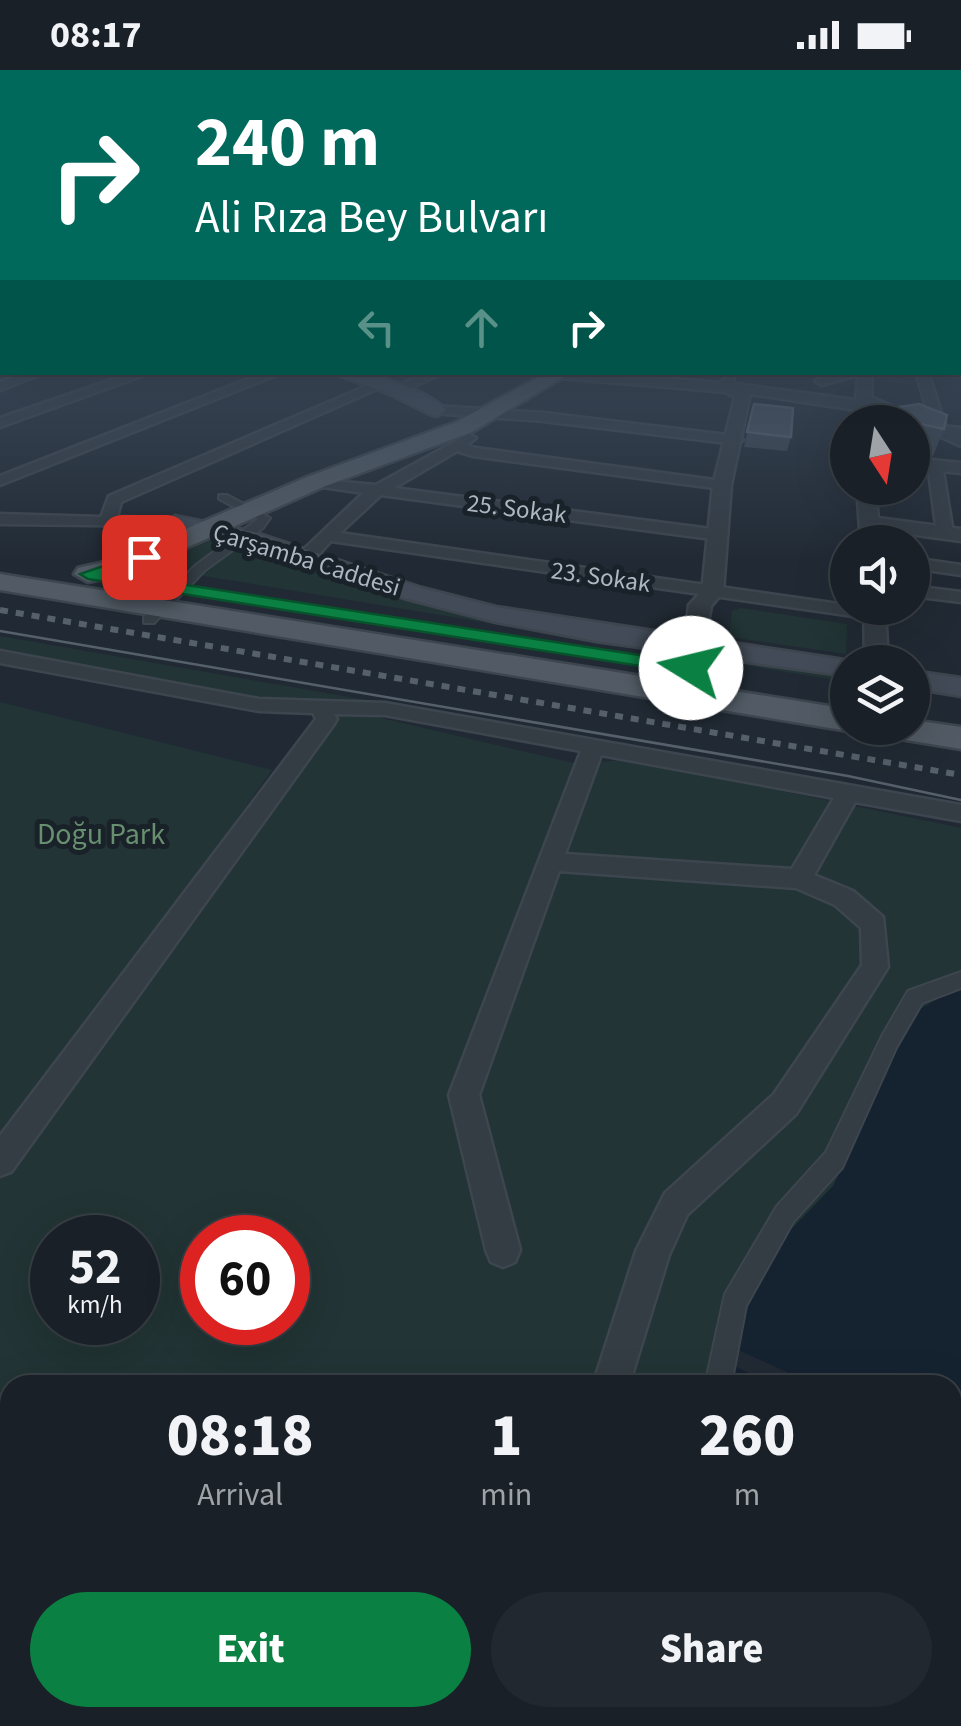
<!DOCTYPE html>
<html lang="en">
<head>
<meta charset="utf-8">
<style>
  :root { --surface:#192027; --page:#22282f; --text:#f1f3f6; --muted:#9fa3a7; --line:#373e44; --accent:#0b8043 }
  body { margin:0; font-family:"Source Sans 3",sans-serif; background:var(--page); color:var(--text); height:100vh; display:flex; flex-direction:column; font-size:38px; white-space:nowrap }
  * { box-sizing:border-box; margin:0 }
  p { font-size:32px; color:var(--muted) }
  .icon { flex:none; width:55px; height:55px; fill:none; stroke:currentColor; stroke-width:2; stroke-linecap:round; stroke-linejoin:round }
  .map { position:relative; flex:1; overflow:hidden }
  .drawer { position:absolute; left:0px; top:1305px; width:962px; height:352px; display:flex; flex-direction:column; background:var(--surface); border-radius:30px 30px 0 0; box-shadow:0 10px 40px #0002,0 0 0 2px var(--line) }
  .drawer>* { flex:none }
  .guide { position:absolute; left:0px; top:0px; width:962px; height:305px; box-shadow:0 10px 40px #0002,0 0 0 2px var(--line); background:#00695c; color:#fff; overflow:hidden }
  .needle { width:65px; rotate:168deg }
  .controls { position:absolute; left:830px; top:335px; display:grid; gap:20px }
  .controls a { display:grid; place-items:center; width:100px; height:100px; border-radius:50%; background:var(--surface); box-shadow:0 10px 40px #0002,0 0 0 2px var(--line); font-size:50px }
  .speed { position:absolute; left:30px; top:1145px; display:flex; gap:20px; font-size:50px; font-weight:700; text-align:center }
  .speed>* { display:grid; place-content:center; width:130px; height:130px; border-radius:50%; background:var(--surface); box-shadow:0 10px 40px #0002,0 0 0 2px var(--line); line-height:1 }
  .speed small { font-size:25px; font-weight:400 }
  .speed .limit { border:15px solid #d22; background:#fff; color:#111 }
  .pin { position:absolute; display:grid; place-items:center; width:85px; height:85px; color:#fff; margin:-42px; border-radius:20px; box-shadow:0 5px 15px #0006 }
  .me { position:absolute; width:110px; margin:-55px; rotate:279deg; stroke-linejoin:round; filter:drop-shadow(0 0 8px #0008) }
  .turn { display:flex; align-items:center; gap:35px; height:210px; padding:0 30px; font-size:45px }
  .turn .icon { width:130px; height:130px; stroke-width:2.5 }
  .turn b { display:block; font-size:70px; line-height:85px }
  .lanes { display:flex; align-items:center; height:95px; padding:0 30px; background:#0003; justify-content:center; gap:50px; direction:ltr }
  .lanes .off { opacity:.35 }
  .eta { display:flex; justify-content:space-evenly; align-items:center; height:170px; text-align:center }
  .eta b { font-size:60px; font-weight:800; line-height:70px }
  .cta { display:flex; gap:20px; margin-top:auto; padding:20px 30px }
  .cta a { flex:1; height:115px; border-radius:60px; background:var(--accent); color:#fff; font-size:40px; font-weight:800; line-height:115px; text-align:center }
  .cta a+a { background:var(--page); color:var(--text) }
  .status { display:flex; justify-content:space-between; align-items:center; height:70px; padding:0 50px; background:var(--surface); direction:ltr }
  .status svg { height:28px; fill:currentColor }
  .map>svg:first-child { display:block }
  .green { fill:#223435; fill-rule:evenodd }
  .water { fill:#152230 }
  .pier { fill:#212a34 }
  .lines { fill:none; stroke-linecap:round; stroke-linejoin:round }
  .pedestrian-casing { stroke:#3d454e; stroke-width:4 }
  .minor-casing { stroke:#3d454e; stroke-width:5 }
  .tertiary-casing { stroke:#3d454e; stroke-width:5 }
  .secondary-casing { stroke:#3d454e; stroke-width:5 }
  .primary-casing { stroke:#3d454e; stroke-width:5 }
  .pedestrian { fill:#343c44; fill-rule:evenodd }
  .minor { fill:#343c44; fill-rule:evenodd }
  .tertiary { fill:#343c44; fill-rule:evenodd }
  .secondary { fill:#424b57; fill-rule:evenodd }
  .primary { fill:#525b65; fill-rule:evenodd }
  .tram { stroke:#56606b; stroke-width:2.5 }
  .rail { stroke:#56606b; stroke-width:6; stroke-dasharray:8 8; stroke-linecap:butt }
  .wall { fill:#3c4652 }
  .building { fill:#48525e; stroke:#58626e; stroke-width:2.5 }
  .route { fill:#0b8043; stroke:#07532c; stroke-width:2.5 }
  .labels { text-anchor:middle; stroke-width:10; stroke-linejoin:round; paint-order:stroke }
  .far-street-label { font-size:25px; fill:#aeb6c1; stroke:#192129 }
  .park-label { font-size:30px; fill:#688f6f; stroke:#192129 }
</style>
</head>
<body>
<div class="status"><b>08:17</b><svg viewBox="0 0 49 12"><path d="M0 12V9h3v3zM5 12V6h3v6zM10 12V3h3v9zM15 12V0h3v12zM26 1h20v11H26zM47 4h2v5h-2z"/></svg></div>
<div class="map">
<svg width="961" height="1656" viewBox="0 0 961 1656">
  <rect width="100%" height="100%" fill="#212a34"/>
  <g class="green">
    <path d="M224 469 457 543 847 606V612L180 502 171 497 176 481 198 470Z"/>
    <path d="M741 538 847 554 846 584 729 567 732 541Z"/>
    <path d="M0 566 372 631 263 629 0 581Z"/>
    <path d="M0 632 272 700 0 1078Z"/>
    <path d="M360 643 573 693 630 690 961 758V1656H0V1105L342 644ZM52 1168H138V1252H52ZM202 1168H288V1252H202ZM10 1315H952V1648H10Z"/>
  </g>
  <path class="water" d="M961 915V1656H791L786 1648H952V1315H729L752 1219 775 1176 833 1116 915 942Z"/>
  <path class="pier" d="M736 1279 815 1315H775L732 1295Z"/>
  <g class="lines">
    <g class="pedestrian-casing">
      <g id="pedestrian">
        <path d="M219 425H227L270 448 263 458 204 501 154 553H144V547L196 495 258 449 219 429Z"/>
        <path d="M961 902V918L922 933 896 978 842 1098 793 1152 746 1236 731 1315H705L725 1224 777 1136 826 1082 882 966 908 921Z"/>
        <path d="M754 1648H787L791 1656H758Z"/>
      </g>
    </g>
    <g class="minor-casing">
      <g id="minor">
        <path d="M0 285 2 286V293H0Z"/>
        <path d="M28 302H47L0 320V312Z"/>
        <path d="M134 302H153L0 357V348Z"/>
        <path d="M266 302H284L0 415V406Z"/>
        <path d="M426 302H444L400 323 390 320Z"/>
        <path d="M916 302H928L947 361 961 367V376L856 328 867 325 931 354Z"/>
        <path d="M376 312 386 315 121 432 117 447 175 448 181 450V456L0 454V444L101 447 109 426Z"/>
        <path d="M437 336 543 343 736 366 743 370 736 374 543 351 432 343V337Z"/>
        <path d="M469 364 476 368 467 375 476 378 722 411 729 415 722 419 473 386 457 381 394 418 719 460 727 465 719 470 381 425 340 463 874 539 883 544 874 549 331 471 312 491H300V483L363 423 310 415V409L376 415Z"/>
        <path d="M935 391 942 395 953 463 945 468 937 463 928 395Z"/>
        <path d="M912 488 961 495V505L912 498Z"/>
        <path d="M912 516 961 522V532L912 526Z"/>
        <path d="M0 581 259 629 385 633 961 735V751L855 732 814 805 853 821 883 847 888 897 796 1044 687 1145 669 1185 629 1315H593L636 1181 665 1123 774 1024 862 895 861 858 835 835 796 818 559 801 479 1025 520 1180 515 1192 503 1197 491 1192 486 1180 449 1025 581 681 385 645 334 644 337 649 334 654 11 1102 0 1106V1066L316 649 313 643 259 641 0 593ZM601 685 834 728 792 799 565 784Z"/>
        <path d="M655 1648H701L705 1656H658Z"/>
      </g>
    </g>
    <g class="tertiary-casing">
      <g id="tertiary">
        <rect x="960" y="277" width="1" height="8"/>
        <path d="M596 302 720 313 728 306 733 307 735 314 856 330 858 305 822 315 815 311 835 302H872L871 352H855L856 340 750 324 731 415 723 522 711 536 703 581H687L684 576 689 535 702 521 713 415 735 327 725 322 560 308 553 304Z"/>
        <path d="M940 356 961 358V368L934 364V358Z"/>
        <path d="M912 388 961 393V403L912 398Z"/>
        <path d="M857 418H875L878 448 961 459V471L879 460V472H861Z"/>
        <path d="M864 538H885L888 592H865Z"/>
      </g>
    </g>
    <g class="secondary-casing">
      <g id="secondary">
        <path d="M330 302C367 302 418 314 446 340L437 346 430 344 390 324Z"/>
        <path d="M175 446 253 462 422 518 496 537 858 592H848V606L596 571 496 552 404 528 238 472 167 458 164 453Z"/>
        <path d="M912 601 961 608V626L912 618Z"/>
      </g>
    </g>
    <g class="primary-casing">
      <g id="primary">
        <path d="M548 302H572L472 362 323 417 132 502 88 512 74 504 78 498 113 490 307 407 456 352Z"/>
        <path d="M0 504 848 639V658H860L848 661 0 520Z"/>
        <path d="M912 650 961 657V679L882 666 877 658H912Z"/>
      </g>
    </g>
    <use href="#pedestrian" class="pedestrian"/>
    <use href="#minor" class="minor"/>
    <use href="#tertiary" class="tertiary"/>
    <use href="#secondary" class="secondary"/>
    <use href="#primary" class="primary"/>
    <path class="tram" d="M0 561 848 706 961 730"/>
    <path class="rail" d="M0 540 961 705"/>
  </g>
  <g class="wall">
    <path d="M754 334 791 367 787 381 744 377Z"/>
    <path d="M865 342 944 359 933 386 912 382V352H862Z"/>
  </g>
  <g class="building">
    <path d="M754 334 793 338 791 367 747 362Z"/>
    <path d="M919 334 947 345 944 359 865 342Z"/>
  </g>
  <linearGradient id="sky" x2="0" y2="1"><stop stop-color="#12171d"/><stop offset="0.53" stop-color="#3d4a5c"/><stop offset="1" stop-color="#3d4a5c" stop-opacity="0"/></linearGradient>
  <rect width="961" height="492" fill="url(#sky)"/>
  <path class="route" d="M144 482 152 487 149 490 109 503 691 593 700 598 691 604 88 509 80 504Z"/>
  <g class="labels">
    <g class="far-street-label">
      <text transform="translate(517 438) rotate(7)" y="9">25. Sokak</text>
      <text transform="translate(307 489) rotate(17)" y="9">Çarşamba Caddesi</text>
      <text transform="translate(601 506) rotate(8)" y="9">23. Sokak</text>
    </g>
    <g class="park-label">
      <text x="101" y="774">Doğu Park</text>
    </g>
  </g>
</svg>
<div class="controls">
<a><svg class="needle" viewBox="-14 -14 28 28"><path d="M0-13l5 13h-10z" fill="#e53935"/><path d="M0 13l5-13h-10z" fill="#9fa3a7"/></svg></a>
<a><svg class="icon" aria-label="sound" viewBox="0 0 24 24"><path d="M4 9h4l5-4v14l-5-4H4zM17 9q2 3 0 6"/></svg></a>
<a><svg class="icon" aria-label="layers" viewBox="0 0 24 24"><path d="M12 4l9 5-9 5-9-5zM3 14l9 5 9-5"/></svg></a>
</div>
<div class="speed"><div>52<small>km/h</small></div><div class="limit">60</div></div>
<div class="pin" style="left:144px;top:487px;background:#d93025"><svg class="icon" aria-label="arrive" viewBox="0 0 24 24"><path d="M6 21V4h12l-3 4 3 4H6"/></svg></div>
<svg class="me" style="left:691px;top:598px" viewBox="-20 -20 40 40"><circle r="19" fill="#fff"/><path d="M0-13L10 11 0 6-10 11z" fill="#0b8043"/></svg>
<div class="guide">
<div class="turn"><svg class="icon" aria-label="right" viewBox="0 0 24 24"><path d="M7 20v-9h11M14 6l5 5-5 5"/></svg><div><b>240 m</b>Ali Rıza Bey Bulvarı</div></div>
<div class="lanes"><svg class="icon off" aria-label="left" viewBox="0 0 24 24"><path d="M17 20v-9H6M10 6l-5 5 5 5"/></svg><svg class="icon off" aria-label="ahead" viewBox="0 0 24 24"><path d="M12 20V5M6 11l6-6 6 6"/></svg><svg class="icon" aria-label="right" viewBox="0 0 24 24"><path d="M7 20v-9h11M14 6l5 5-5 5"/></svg></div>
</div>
<section class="drawer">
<div class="eta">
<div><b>08:18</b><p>Arrival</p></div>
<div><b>1</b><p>min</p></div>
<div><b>260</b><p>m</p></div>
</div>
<div class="cta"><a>Exit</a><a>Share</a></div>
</section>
</div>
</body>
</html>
